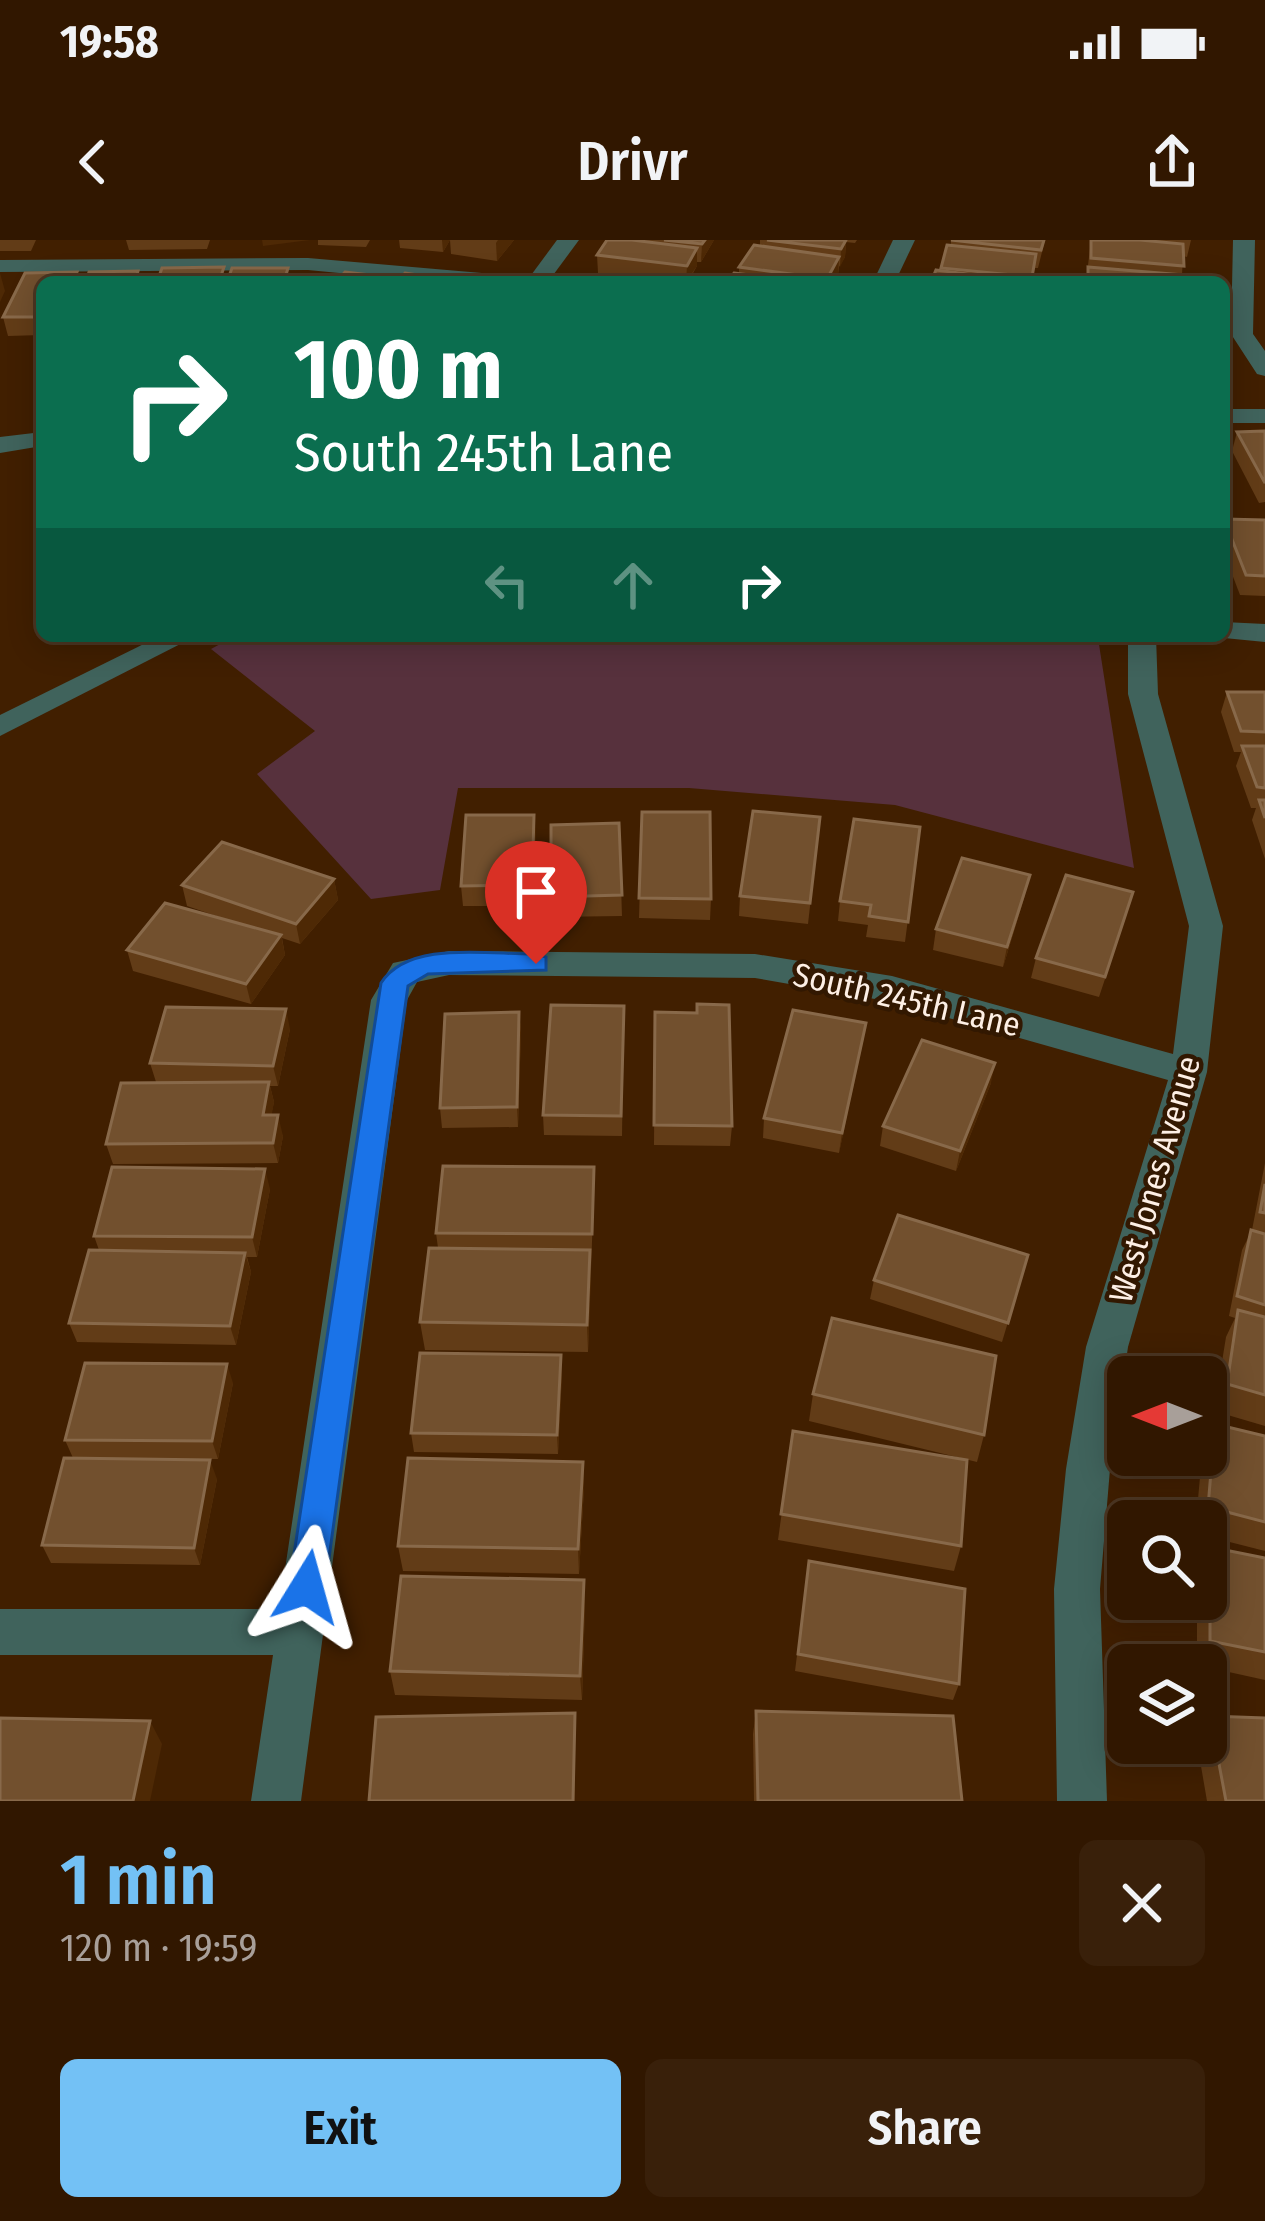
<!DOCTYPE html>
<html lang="en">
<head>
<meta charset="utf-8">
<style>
  :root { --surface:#311700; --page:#39200a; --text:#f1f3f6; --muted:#a89f99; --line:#4c3622; --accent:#73c1f5 }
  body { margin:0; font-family:"Fira Sans Condensed",sans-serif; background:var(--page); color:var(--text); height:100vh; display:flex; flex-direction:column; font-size:45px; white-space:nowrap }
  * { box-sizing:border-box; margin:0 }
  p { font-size:39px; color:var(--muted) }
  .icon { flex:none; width:66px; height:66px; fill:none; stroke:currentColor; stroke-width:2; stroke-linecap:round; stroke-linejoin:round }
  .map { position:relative; height:1561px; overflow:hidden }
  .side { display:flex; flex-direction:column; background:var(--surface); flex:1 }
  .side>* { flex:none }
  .banner { position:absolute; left:36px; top:36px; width:1194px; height:366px; border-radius:18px; box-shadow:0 6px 30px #0003,0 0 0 3px var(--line); background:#0b6e4f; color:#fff; overflow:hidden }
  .needle { width:78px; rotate:270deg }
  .buttons { position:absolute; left:1107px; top:1116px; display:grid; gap:24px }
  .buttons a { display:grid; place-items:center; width:120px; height:120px; border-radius:18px; background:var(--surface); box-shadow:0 6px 30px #0003,0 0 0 3px var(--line); font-size:60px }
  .pin { position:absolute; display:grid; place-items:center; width:102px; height:102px; color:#fff; margin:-123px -51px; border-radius:50% 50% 50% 0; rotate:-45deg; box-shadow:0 0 12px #0007 }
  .pin .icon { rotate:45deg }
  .me { position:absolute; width:132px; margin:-66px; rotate:8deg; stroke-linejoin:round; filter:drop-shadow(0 0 9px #0008) }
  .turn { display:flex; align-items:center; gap:42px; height:252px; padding:0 60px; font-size:54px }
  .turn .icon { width:156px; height:156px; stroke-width:2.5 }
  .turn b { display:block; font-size:84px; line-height:102px }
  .lanes { display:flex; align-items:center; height:114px; padding:0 60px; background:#0003; justify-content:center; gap:60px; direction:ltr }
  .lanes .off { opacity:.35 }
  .round { display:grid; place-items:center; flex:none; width:126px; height:126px; border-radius:18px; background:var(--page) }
  .headline { display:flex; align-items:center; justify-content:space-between; height:204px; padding:0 60px }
  h1 { font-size:72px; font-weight:600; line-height:90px; color:var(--accent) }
  .button { display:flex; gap:24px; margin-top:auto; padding:24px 60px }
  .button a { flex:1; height:138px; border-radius:18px; background:var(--accent); color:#111; font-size:48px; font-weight:600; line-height:138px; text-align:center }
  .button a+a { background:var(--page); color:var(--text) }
  .status { display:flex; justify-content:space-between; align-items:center; height:84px; padding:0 60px; background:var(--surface); direction:ltr }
  .status svg { height:33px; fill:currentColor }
  header { display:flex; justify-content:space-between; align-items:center; height:156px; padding:0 60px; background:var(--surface); font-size:54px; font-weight:600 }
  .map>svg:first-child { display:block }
  .green { fill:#57313d }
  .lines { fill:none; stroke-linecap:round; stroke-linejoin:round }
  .street { fill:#40635c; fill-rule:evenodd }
  .wall { fill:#623c17 }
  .shaded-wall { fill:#4e2905 }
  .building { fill:#72502e; stroke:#88694a; stroke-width:3 }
  .route { fill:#1a73e8; stroke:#114b97; stroke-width:3 }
  .labels { text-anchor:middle; stroke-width:9; stroke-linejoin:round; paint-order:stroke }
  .street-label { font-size:33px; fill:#fdefe5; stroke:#321801 }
</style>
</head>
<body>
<div class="status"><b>19:58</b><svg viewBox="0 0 49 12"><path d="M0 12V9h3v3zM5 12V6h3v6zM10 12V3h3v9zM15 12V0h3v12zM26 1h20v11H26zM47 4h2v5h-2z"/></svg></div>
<header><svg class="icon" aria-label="back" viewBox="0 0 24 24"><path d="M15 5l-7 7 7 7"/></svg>Drivr<svg class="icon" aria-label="share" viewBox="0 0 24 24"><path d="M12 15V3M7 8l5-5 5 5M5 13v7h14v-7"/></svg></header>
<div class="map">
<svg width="1265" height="1561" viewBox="0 0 1265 1561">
  <rect width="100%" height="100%" fill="#411f00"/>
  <path class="green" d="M235 396 1098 398 1134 628 895 565 689 548H458L440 650 371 659 257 534 315 491 211 409Z"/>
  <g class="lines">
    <g class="street">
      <path d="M557 0H579L548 42H526Z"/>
      <path d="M893 0H915L895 42H873Z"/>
      <path d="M1233 0H1255L1253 94 1265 111V136L1257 134 1231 94Z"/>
      <path d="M308 18 505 35 516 42H433L308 30 0 32V20Z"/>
      <rect x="1224" y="169" width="41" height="14"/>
      <path d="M42 192V206L0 213V197Z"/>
      <path d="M1224 382 1265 384V402L1214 397 1224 396Z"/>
      <path d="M160 396H196L0 496V475Z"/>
      <path d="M1128 396H1156L1158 454 1223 686 1207 832 1128 1107 1110 1229 1100 1349 1107 1561H1057L1054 1349 1066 1229 1086 1107 1168 840 892 762 755 738 449 735 417 742 407 760 301 1561H251L273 1415H0V1369H279L371 760 393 723 449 711 755 714 892 736 1173 814 1189 686 1128 454Z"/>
    </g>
  </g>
  <g class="wall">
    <path d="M0 0H36L31 11H0Z"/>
    <path d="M126 0H210L207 9 129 10Z"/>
    <path d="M318 0H370L366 7 318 5Z"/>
    <path d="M399 0H514L497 21 451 14 450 0 443 12 400 8Z"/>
    <path d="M607 0H714L701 22H697V26L688 42H669L598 33 597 15Z"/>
    <path d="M760 0H857L855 3 846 2 845 17 839 27 838 35 834 42H728L739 33V27L760 6Z"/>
    <path d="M951 0H1045L1038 28H1034L1032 42H931L941 31 947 5H951Z"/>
    <path d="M1091 0H1191L1187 17 1183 16 1182 35 1184 42H1086Z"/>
    <path d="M77 32 80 42H42V95L8 96 3 77 25 33Z"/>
    <path d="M1265 191V262L1259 263 1232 211 1237 192Z"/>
    <path d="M1224 279 1265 280V356L1240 355 1224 313Z"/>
    <path d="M1227 452H1265V619L1252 580 1256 568H1251L1236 526 1241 512H1234L1221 472Z"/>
    <path d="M642 572 711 659 710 680 639 678Z"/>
    <path d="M534 575 533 666H463L461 646Z"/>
    <path d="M820 577 808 684 739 676 740 656Z"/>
    <path d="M619 583 622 676 552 677 551 657Z"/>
    <path d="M920 587 905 702 866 697 868 685 838 681 840 661Z"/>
    <path d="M334 639 338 660 300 704 282 698 285 715 251 764 133 731 127 710 237 683 187 666 182 645Z"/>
    <path d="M1025 655 1003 727 933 710 936 689Z"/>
    <path d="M1127 673 1099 757 1031 738 1036 718Z"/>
    <path d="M624 766 622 896 544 895 543 875Z"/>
    <path d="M519 772 521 792 518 887 442 888 440 868Z"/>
    <path d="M655 772 732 886 730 906 654 905Z"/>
    <path d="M866 783 839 913 763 898 764 878Z"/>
    <path d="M290 789 278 846H270L274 862 271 875 283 896 278 923 113 924 106 904 156 842 150 823Z"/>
    <path d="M991 843 956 931 880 906 883 886Z"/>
    <path d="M1265 923V1186L1214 1171 1226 1097 1235 1078 1229 1076 1242 1010 1252 990Z"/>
    <path d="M594 947 588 1112 425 1110 420 1082 438 1008 436 993Z"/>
    <path d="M270 949 257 1017H247L251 1032 236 1105 77 1102 69 1083 99 1010 94 996Z"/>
    <path d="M1028 1015 1002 1102 870 1059 874 1040Z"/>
    <path d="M562 1134 558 1214 414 1212 411 1193Z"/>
    <path d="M233 1143 218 1219H111L217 1239 200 1325 51 1323 42 1305 73 1218 65 1200Z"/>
    <path d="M813 1154 984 1195 977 1222 809 1181Z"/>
    <path d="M1215 1184 1265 1196V1311L1206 1296V1281H1196L1202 1215H1206V1203Z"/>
    <path d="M793 1191 961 1306 954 1331 778 1300Z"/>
    <path d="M583 1222 584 1248 579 1334 403 1331 398 1306Z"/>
    <path d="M1210 1307 1265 1318V1440L1206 1427V1425H1197V1359H1206V1315Z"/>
    <path d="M809 1321 959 1444 953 1460 795 1431Z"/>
    <path d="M585 1365 582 1460 395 1455 390 1431Z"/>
    <path d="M756 1471 962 1561H754L753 1494Z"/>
    <path d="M1210 1476 1265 1561H1207L1197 1503H1206V1482Z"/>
  </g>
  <g class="shaded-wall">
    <path d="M262 0H310L263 6Z"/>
    <path d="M442 0H450L443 12Z"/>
    <path d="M498 0H514L497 21 496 3Z"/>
    <path d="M705 0H714L701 22 702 4Z"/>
    <path d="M846 0 845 17 840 27 841 9Z"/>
    <path d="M697 8V26L686 42 687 26Z"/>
    <path d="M839 17 838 35 834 42H827Z"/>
    <path d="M0 33 5 51 0 62Z"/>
    <path d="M534 575 536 595 533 666 532 645Z"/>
    <path d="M1030 635 1025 655 1003 727 1007 707Z"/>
    <path d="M334 639 338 660 300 704 296 684Z"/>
    <path d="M281 695 285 715 251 764 246 744Z"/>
    <path d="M286 769 290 789 278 846 273 826Z"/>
    <path d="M519 772 521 792 518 887 517 867Z"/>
    <path d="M866 783 863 803 839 913 842 893Z"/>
    <path d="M995 823 991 843 956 931 960 911Z"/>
    <path d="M269 842 274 862 268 896 263 875Z"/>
    <path d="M278 875 283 896 278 923 273 903Z"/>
    <path d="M265 929 270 949 257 1017 252 997Z"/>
    <path d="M590 1010 591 1038 588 1112 587 1085Z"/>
    <path d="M245 1013 251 1032 236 1105 230 1086Z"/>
    <path d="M561 1115 562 1134 558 1214 557 1195Z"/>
    <path d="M227 1124 233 1143 218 1219 212 1201Z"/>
    <path d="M210 1220 217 1239 200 1325 194 1308Z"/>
    <path d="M583 1222 584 1248 579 1334 578 1309Z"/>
    <path d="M584 1340 585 1365 582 1460 580 1436Z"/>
    <path d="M575 1473V1561H573Z"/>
    <path d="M150 1481 162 1504 150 1561H133Z"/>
  </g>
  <g class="building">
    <path d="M607 0H632L697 8 687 26 597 15Z"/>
    <path d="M664 0H705L702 4Z"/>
    <path d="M767 0H846L841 9Z"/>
    <path d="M951 0H1044L1041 10Z"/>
    <path d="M1091 0H1140L1183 4 1184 26 1091 18Z"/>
    <path d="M754 5 839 17 827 39 739 27Z"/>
    <path d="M947 5 1036 14 1032 37 941 28Z"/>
    <path d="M224 27 219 42H157L162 28Z"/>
    <path d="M1088 27 1183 35 1184 42H1088Z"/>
    <path d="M232 28H288L284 42H227Z"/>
    <path d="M936 30 1029 42H931Z"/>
    <path d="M138 31 135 42H86L89 32Z"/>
    <path d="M77 32 73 42H42V77H3L25 33Z"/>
    <path d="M345 32 387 37 383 42H336Z"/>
    <path d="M405 33 450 40 448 42H397Z"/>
    <path d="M734 33 805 42H728Z"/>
    <path d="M1265 191V243L1237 192Z"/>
    <path d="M1224 279 1265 280V336L1246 335Z"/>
    <path d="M1227 452H1265V492L1241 491Z"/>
    <path d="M1242 506H1265V548L1257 547Z"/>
    <path d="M1259 560H1265V578Z"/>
    <path d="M753 571 820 577 810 663 740 656Z"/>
    <path d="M642 572H710L711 659 639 658Z"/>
    <path d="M466 575H534L532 645 461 646Z"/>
    <path d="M854 579 920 587 908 682 869 676 871 665 840 661Z"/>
    <path d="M619 583 622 655 551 657V585Z"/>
    <path d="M222 602 334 639 296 684 182 645Z"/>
    <path d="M962 618 1030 635 1007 707 936 689Z"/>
    <path d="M1066 635 1133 652 1105 737 1036 718Z"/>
    <path d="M165 663 281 695 246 744 127 710Z"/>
    <path d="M697 764 729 765 732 886 654 885 655 772 697 773Z"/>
    <path d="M551 765 624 766 621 876 543 875Z"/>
    <path d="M166 767 286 769 273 826 150 823Z"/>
    <path d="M793 770 866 783 842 893 764 878Z"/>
    <path d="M519 772 517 867 440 868 445 774Z"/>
    <path d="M922 800 995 823 960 911 883 886Z"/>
    <path d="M269 842 263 875H278L273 903 106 904 121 843Z"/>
    <path d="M443 926 594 927 592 994 436 993Z"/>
    <path d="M112 927 265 929 252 997 94 996Z"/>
    <path d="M1265 944V973L1260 972Z"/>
    <path d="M898 975 1028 1015 1008 1083 874 1040Z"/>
    <path d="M1251 990 1265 994V1065L1237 1056Z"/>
    <path d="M429 1008 590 1010 587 1085 420 1082Z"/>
    <path d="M89 1010 245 1013 230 1086 69 1083Z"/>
    <path d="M1238 1070 1265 1077V1155L1227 1144Z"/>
    <path d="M832 1078 996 1116 984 1195 813 1154Z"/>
    <path d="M420 1113 561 1115 557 1195 411 1193Z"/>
    <path d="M85 1123 227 1124 212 1201 65 1200Z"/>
    <path d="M1215 1184 1265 1196V1282L1208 1267Z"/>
    <path d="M793 1191 967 1220 961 1306 781 1274Z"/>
    <path d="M64 1218 210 1220 194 1308 42 1305Z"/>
    <path d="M408 1218 583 1222 578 1309 398 1306Z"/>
    <path d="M1210 1307 1265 1318V1412L1210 1401Z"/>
    <path d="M809 1321 965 1349 959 1444 798 1414Z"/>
    <path d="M401 1336 584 1340 580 1436 390 1431Z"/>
    <path d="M756 1471 953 1476 962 1561H758Z"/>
    <path d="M575 1473 573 1561H369L376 1477Z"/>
    <path d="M1210 1476 1265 1478V1561H1226Z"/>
    <path d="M0 1478 150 1481 133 1561H0Z"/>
  </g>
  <path class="route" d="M536 714 546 717V730L428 734 408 746 325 1347 320 1359 307 1364 295 1359 289 1347 381 743C409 699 491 715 536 714Z"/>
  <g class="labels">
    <g class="street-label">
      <text transform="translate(907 759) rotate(13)" y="12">South 245th Lane</text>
      <text transform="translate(1154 939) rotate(-74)" y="12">West Jones Avenue</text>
    </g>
  </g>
</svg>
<div class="buttons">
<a><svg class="needle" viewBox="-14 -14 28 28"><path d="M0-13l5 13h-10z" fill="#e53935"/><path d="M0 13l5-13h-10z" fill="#a89f99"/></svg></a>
<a><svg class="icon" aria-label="search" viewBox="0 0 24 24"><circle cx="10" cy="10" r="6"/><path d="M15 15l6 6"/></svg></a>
<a><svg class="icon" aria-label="layers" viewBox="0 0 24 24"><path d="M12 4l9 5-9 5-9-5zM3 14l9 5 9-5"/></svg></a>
</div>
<div class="pin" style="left:536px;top:724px;background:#d93025"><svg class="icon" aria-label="arrive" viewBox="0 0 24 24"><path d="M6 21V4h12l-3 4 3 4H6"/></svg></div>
<svg class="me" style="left:307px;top:1347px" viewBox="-20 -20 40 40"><path d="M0-17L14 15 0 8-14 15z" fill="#1a73e8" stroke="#fff" stroke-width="4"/></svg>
<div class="banner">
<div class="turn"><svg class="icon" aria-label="right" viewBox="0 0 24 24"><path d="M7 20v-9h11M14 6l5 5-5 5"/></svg><div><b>100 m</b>South 245th Lane</div></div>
<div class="lanes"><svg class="icon off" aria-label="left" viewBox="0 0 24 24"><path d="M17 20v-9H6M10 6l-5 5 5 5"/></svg><svg class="icon off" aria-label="ahead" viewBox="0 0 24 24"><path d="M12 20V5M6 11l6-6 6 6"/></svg><svg class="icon" aria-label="right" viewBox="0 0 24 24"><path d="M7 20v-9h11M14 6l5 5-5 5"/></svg></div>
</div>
</div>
<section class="side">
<div class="headline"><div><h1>1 min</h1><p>120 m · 19:59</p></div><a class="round"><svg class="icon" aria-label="close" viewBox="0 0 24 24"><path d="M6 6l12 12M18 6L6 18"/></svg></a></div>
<div class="button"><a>Exit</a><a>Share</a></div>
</section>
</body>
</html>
